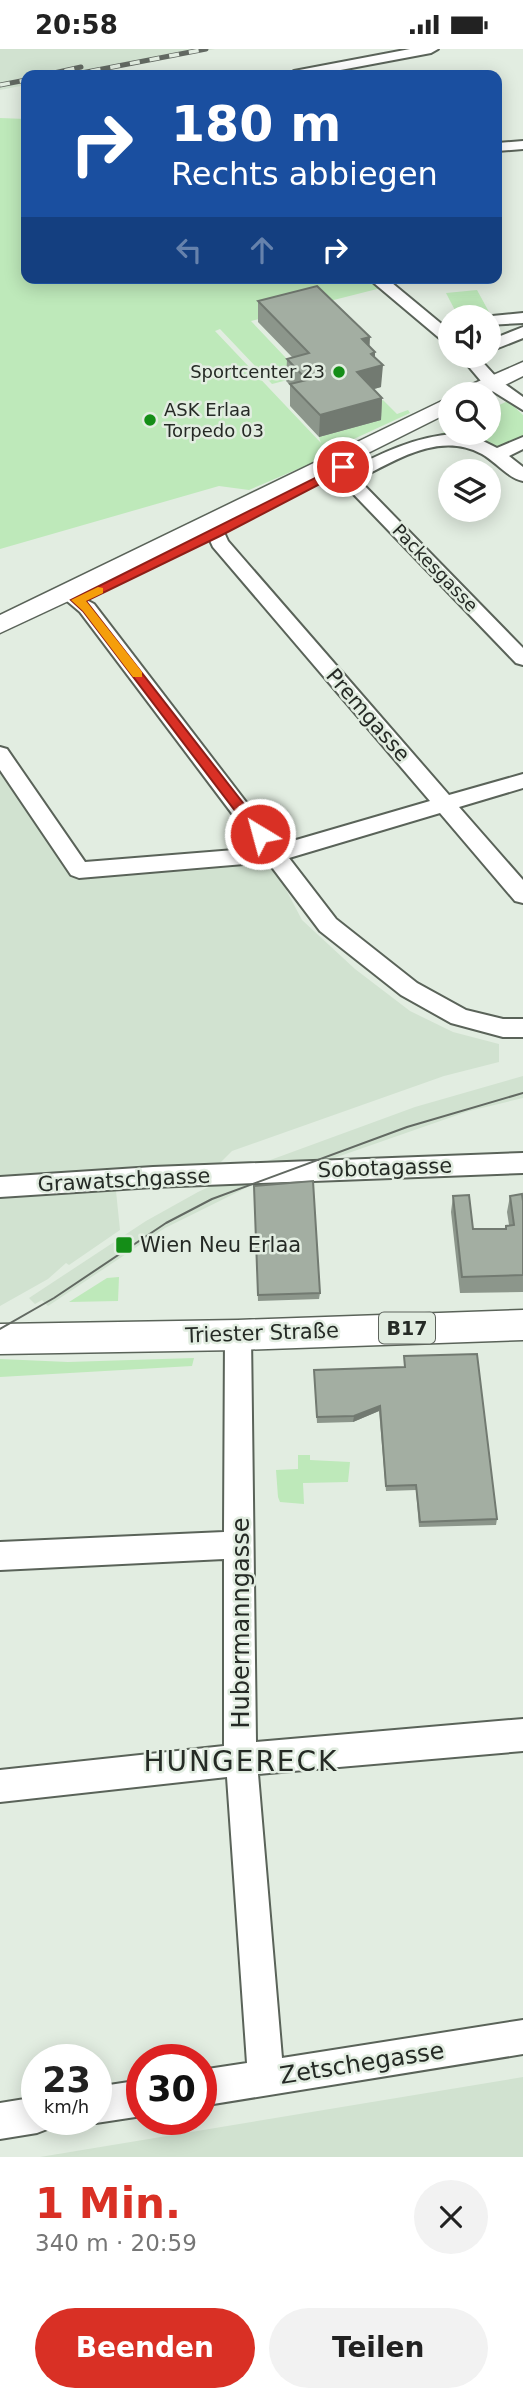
<!DOCTYPE html>
<html lang="de">
<head>
<meta charset="utf-8">
<style>
  :root { --surface:#fff; --page:#f2f2f2; --text:#222; --muted:#767676; --accent:#d93025 }
  body { margin:0; font-family:"DejaVu Sans",sans-serif; background:var(--page); color:var(--text); height:100vh; display:flex; flex-direction:column; font-size:26px; white-space:nowrap }
  * { box-sizing:border-box; margin:0 }
  p { font-size:23px; color:var(--muted) }
  .icon { flex:none; width:38px; height:38px; fill:none; stroke:currentColor; stroke-width:2; stroke-linecap:round; stroke-linejoin:round }
  .map { position:relative; height:2108px; overflow:hidden }
  .sheet { display:flex; flex-direction:column; background:var(--surface); flex:1 }
  .sheet>* { flex:none }
  .banner { position:absolute; left:21px; top:21px; width:481px; height:214px; border-radius:14px; box-shadow:0 4px 18px #0003; background:#1a4fa0; color:#fff; overflow:hidden }
  .buttons { position:absolute; left:438px; top:256px; display:grid; gap:14px }
  .buttons a { display:grid; place-items:center; width:63px; height:63px; border-radius:50%; background:var(--surface); box-shadow:0 4px 18px #0003; font-size:35px }
  .speed { position:absolute; left:21px; top:1995px; display:flex; gap:14px; font-size:35px; font-weight:700; text-align:center }
  .speed>* { display:grid; place-content:center; width:91px; height:91px; border-radius:50%; background:var(--surface); box-shadow:0 4px 18px #0003; line-height:1 }
  .speed small { font-size:18px; font-weight:400 }
  .speed .limit { border:10px solid #d22; background:#fff; color:#111 }
  .pin { position:absolute; display:grid; place-items:center; width:60px; height:60px; color:#fff; margin:-30px; border:4px solid #fff; border-radius:50%; box-shadow:0 2px 7px #0007 }
  .me { position:absolute; width:77px; margin:-38px; rotate:323deg; stroke-linejoin:round; filter:drop-shadow(0 0 5px #0008) }
  .turn { display:flex; align-items:center; gap:24px; height:147px; padding:0 35px; font-size:32px }
  .turn .icon { width:91px; height:91px; stroke-width:2.5 }
  .turn b { display:block; font-size:49px; line-height:60px }
  .lanes { display:flex; align-items:center; height:66px; padding:0 35px; background:#0003; justify-content:center; gap:35px; direction:ltr }
  .lanes .off { opacity:.35 }
  .round { display:grid; place-items:center; flex:none; width:74px; height:74px; border-radius:37px; background:var(--page) }
  .head { display:flex; align-items:center; justify-content:space-between; height:119px; padding:0 35px }
  h1 { font-size:42px; font-weight:700; line-height:52px; color:var(--accent) }
  .cta { display:flex; gap:14px; margin-top:auto; padding:14px 35px }
  .cta a { flex:1; height:80px; border-radius:42px; background:var(--accent); color:#fff; font-size:28px; font-weight:700; line-height:80px; text-align:center }
  .cta a+a { background:var(--page); color:var(--text) }
  .status { display:flex; justify-content:space-between; align-items:center; height:49px; padding:0 35px; background:var(--surface); direction:ltr }
  .status svg { height:19px; fill:currentColor }
  .map>svg:first-child { display:block }
  .built { fill:#d1e2d0 }
  .green { fill:#bee9ba }
  .lines { fill:none; stroke-linecap:round; stroke-linejoin:round }
  .minor-casing { stroke:#5a6359; stroke-width:4 }
  .major-casing { stroke:#5a6359; stroke-width:3 }
  .minor { fill:#fff; fill-rule:evenodd }
  .major { fill:#fff; fill-rule:evenodd }
  .tram { stroke:#626962; stroke-width:2 }
  .rail-casing { stroke:#626962; stroke-width:5 }
  .rail { stroke:#e2ede1; stroke-width:3.5; stroke-dasharray:10; stroke-linecap:butt }
  .wall { fill:#8c968b }
  .shaded-wall { fill:#727a71 }
  .building { fill:#a3aea2; stroke:#727a71; stroke-width:2 }
  .route { fill:#d93025; stroke:#8d1f18; stroke-width:2 }
  .slow { fill:#f59e0b }
  .poi-dot { fill:#148d17; stroke:#e2ede1; stroke-width:2.5 }
  .labels { text-anchor:middle; stroke-width:5; stroke-linejoin:round; paint-order:stroke }
  .far-poi-label { font-size:18px; fill:#252a25; stroke:#e2ede1; text-anchor:end }
  .far-street-label { font-size:18px; fill:#252a25; stroke:#e2ede1 }
  .shield { fill:#e2ede1; stroke:#5e645d; stroke-width:2 }
  .shield-label { font-size:19px; font-weight:bold; fill:#252a25 }
  .street-label { font-size:21px; fill:#252a25; stroke:#e2ede1 }
  .poi-label { font-size:21px; fill:#252a25; stroke:#e2ede1; text-anchor:start }
  .near-street-label { font-size:24px; fill:#252a25; stroke:#e2ede1 }
  .near-neighbourhood-label { font-size:28px; letter-spacing:2px; fill:#252a25; stroke:#e2ede1 }
</style>
</head>
<body>
<div class="status"><b>20:58</b><svg viewBox="0 0 49 12"><path d="M0 12V9h3v3zM5 12V6h3v6zM10 12V3h3v9zM15 12V0h3v12zM26 1h20v11H26zM47 4h2v5h-2z"/></svg></div>
<div class="map">
<svg width="523" height="2108" viewBox="0 0 523 2108">
  <rect width="100%" height="100%" fill="#e2ede1"/>
  <g class="built">
    <path d="M0 0H215L80 26H26V36L0 41Z"/>
    <path d="M0 709 83 818 272 814 302 871 355 920 410 962 453 983 499 995V1013L444 1027 232 1102 201 1133 116 1142 120 1181 69 1216 66 1214 48 1230 0 1257Z"/>
    <path d="M523 1027V1049L469 1062 317 1115 251 1118 415 1058Z"/>
    <path d="M254 1135 165 1179 48 1257 42 1251 35 1255 29 1249 146 1172 198 1143 213 1136Z"/>
    <path d="M523 2028V2108H40Z"/>
  </g>
  <g class="green">
    <path d="M0 69 26 70V229H367L381 239 251 272 303 327 272 335 220 280 215 282 321 394 319 388 380 371 368 357 383 351 397 365 408 361 410 364 330 401 333 405 249 441 219 437 0 500Z"/>
    <path d="M477 241 489 263 458 267 446 244Z"/>
    <path d="M508 352 523 366V387L499 399 482 392 436 387 450 380V383H488V361Z"/>
    <path d="M119 1228 118 1252 69 1253 107 1229Z"/>
    <path d="M194 1309 192 1317 0 1328V1310L68 1313Z"/>
    <path d="M298 1406H310V1411L350 1413 348 1433 303 1434 304 1455 280 1453 278 1448 276 1421 298 1420Z"/>
  </g>
  <g class="lines">
    <g class="minor-casing">
      <g id="minor">
        <path d="M410 0H438L431 4 314 26H287L294 22Z"/>
        <path d="M523 92V100L497 102V94Z"/>
        <path d="M368 229H386L450 282V295L444 293Z"/>
        <path d="M523 264V274L488 276V268H482Z"/>
        <path d="M523 278V289L488 303V292Z"/>
        <path d="M459 306H476L498 330 523 348V361L486 338Z"/>
        <path d="M456 385 483 392 497 399 523 388V400L509 407 523 418V432C508 429 496 413 482 405 439 382 397 411 358 430L523 599V616L516 614 338 429 341 425C378 406 414 387 456 385Z"/>
        <path d="M216 479 223 481 228 492 449 746 523 725V739L459 758 523 831V854L515 852 440 764 289 809 336 870 417 934 466 961 503 970H523V988H503L451 974 401 946 320 882 268 813 79 829 71 826 0 721V698L7 700 85 813 258 799 80 563 67 552 70 548 77 546 94 555 279 796 430 752 213 498 207 485Z"/>
        <path d="M523 1104V1124L153 1138 0 1148V1128L153 1118Z"/>
        <path d="M238 1274 248 1278 251 1286 256 1693 523 1670V1702L258 1725 282 2009 523 1971V2005L201 2057V2021L247 2014 227 1728 0 1753V1721L224 1697V1510L0 1521V1493L224 1483 225 1286 228 1278Z"/>
        <path d="M142 2031V2067L96 2074 88 2070H96V2038Z"/>
        <path d="M37 2048V2070H53L50 2079 37 2084 0 2090V2054Z"/>
      </g>
    </g>
    <g class="major-casing">
      <g id="major">
        <path d="M523 313V327L487 345H458L461 340Z"/>
        <path d="M450 348V363L122 527 0 584V566Z"/>
        <path d="M523 1261V1291L238 1301 0 1305V1275L238 1271Z"/>
      </g>
    </g>
    <use href="#minor" class="minor"/>
    <use href="#major" class="major"/>
    <path class="tram" d="M0 1280 54 1249 166 1174 212 1150 407 1078 523 1044"/>
    <g class="rail-casing">
      <g id="rail">
        <path d="M45 26 81 18"/>
        <path d="M71 26 206 0"/>
        <path d="M0 36 26 31"/>
      </g>
    </g>
    <use href="#rail" class="rail"/>
  </g>
  <g class="wall">
    <path d="M258 252 369 298 375 303V309L381 338 374 340 382 349 381 371 319 388 290 357V336L286 332 287 310 292 308 258 273Z"/>
    <path d="M254 1137 320 1244 319 1250 258 1252Z"/>
    <path d="M453 1147 473 1180H505L506 1177 509 1176 507 1163 510 1147 523 1152V1243L460 1244 451 1163Z"/>
    <path d="M404 1307 497 1470 496 1476 419 1478 416 1441 386 1442 379 1362 353 1373 317 1374 314 1321 404 1318Z"/>
  </g>
  <g class="shaded-wall">
    <path d="M370 288 369 310 362 290Z"/>
    <path d="M375 303V318L383 316 381 338 356 345 357 323 371 305Z"/>
    <path d="M382 349 381 371 319 388 320 366Z"/>
    <path d="M380 1357 379 1362 353 1373 354 1367Z"/>
  </g>
  <g class="building">
    <path d="M317 237 370 288 362 290 375 303 371 305 383 316 357 323 382 349 320 366 290 335 307 331 287 310 309 304 258 252Z"/>
    <path d="M313 1132 320 1244 258 1246 254 1137Z"/>
    <path d="M522 1145 523 1152V1226L462 1228 453 1147 469 1146 473 1180H506V1177L514 1176 510 1147Z"/>
    <path d="M477 1305 497 1470 420 1473 416 1436 386 1437 380 1357 354 1367 317 1368 314 1321 405 1318 404 1307Z"/>
  </g>
  <path class="route" d="M343 415 347 416V421L220 487 86 552 264 781V788H255L83 562 71 551Z"/>
  <path class="slow" d="M98 538 103 539V544L86 552 142 623V628H133L83 562 71 551Z"/>
  <g class="poi-dot">
    <circle cx="339" cy="323" r="7"/>
    <circle cx="150" cy="371" r="7"/>
    <rect x="115" y="1187" width="18" height="18" rx="3.5"/>
  </g>
  <g class="labels">
    <g class="far-poi-label">
      <text x="325" y="329">Sportcenter 23</text>
      <text x="164" y="367" text-anchor="start">ASK Erlaa<tspan x="164" dy="21">Torpedo 03</tspan></text>
    </g>
    <g class="far-street-label">
      <text transform="translate(435 519) rotate(46)" y="6">Packesgasse</text>
    </g>
    <rect class="shield" x="379" y="1263.5" width="56" height="31" rx="5"/>
    <g class="shield-label">
      <text x="407" y="1286">B17</text>
    </g>
    <g class="street-label">
      <text transform="translate(368 666) rotate(49)" y="7">Premgasse</text>
      <text transform="translate(385 1119) rotate(-2)" y="7">Sobotagasse</text>
      <text transform="translate(124 1131) rotate(-3)" y="7">Grawatschgasse</text>
      <text transform="translate(262 1284) rotate(-2)" y="7">Triester Straße</text>
    </g>
    <g class="poi-label">
      <text x="140" y="1203">Wien Neu Erlaa</text>
    </g>
    <g class="near-street-label">
      <text transform="translate(241 1574) rotate(-90)" y="8">Hubermanngasse</text>
      <text transform="translate(362 2014) rotate(-9)" y="8">Zetschegasse</text>
    </g>
    <g class="near-neighbourhood-label">
      <text x="241" y="1722">HUNGERECK</text>
    </g>
  </g>
</svg>
<div class="buttons">
<a><svg class="icon" aria-label="sound" viewBox="0 0 24 24"><path d="M4 9h4l5-4v14l-5-4H4zM17 9q2 3 0 6"/></svg></a>
<a><svg class="icon" aria-label="search" viewBox="0 0 24 24"><circle cx="10" cy="10" r="6"/><path d="M15 15l6 6"/></svg></a>
<a><svg class="icon" aria-label="layers" viewBox="0 0 24 24"><path d="M12 4l9 5-9 5-9-5zM3 14l9 5 9-5"/></svg></a>
</div>
<div class="speed"><div>23<small>km/h</small></div><div class="limit">30</div></div>
<div class="pin" style="left:343px;top:418px;background:#d93025"><svg class="icon" aria-label="arrive" viewBox="0 0 24 24"><path d="M6 21V4h12l-3 4 3 4H6"/></svg></div>
<svg class="me" style="left:260px;top:785px" viewBox="-20 -20 40 40"><circle r="17" fill="#d93025" stroke="#fff" stroke-width="3"/><path d="M0-11L8 9 0 5-8 9z" fill="#fff"/></svg>
<div class="banner">
<div class="turn"><svg class="icon" aria-label="right" viewBox="0 0 24 24"><path d="M7 20v-9h11M14 6l5 5-5 5"/></svg><div><b>180 m</b>Rechts abbiegen</div></div>
<div class="lanes"><svg class="icon off" aria-label="left" viewBox="0 0 24 24"><path d="M17 20v-9H6M10 6l-5 5 5 5"/></svg><svg class="icon off" aria-label="ahead" viewBox="0 0 24 24"><path d="M12 20V5M6 11l6-6 6 6"/></svg><svg class="icon" aria-label="right" viewBox="0 0 24 24"><path d="M7 20v-9h11M14 6l5 5-5 5"/></svg></div>
</div>
</div>
<section class="sheet">
<div class="head"><div><h1>1 Min.</h1><p>340 m · 20:59</p></div><a class="round"><svg class="icon" aria-label="close" viewBox="0 0 24 24"><path d="M6 6l12 12M18 6L6 18"/></svg></a></div>
<div class="cta"><a>Beenden</a><a>Teilen</a></div>
</section>
</body>
</html>
